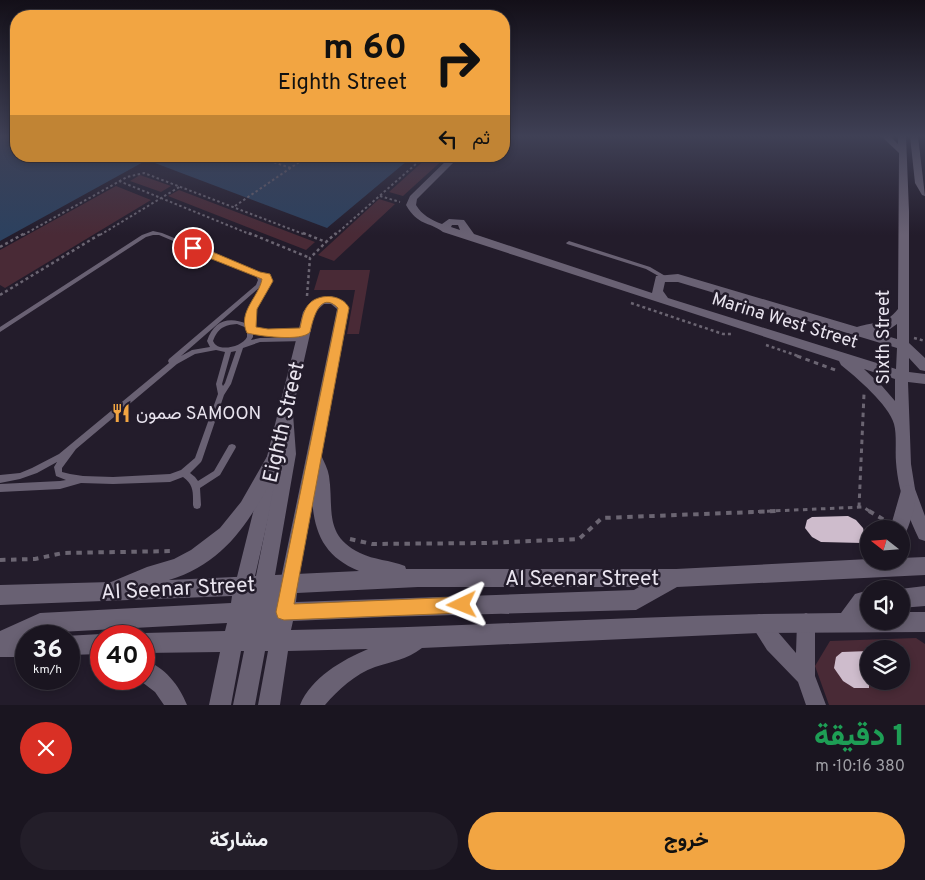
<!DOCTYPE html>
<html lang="ar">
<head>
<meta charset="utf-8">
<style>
  :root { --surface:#1a1520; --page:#231e29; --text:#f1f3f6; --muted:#9f9fa5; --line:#38343e; --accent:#f2a542 }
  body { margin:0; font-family:Overpass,Vazirmatn,sans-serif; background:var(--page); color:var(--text); direction:rtl; height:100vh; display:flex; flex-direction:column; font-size:19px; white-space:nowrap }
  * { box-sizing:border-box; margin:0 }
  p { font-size:16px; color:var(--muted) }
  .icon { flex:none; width:28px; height:28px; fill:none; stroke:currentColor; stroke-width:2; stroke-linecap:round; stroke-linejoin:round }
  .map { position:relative; height:705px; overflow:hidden; direction:ltr }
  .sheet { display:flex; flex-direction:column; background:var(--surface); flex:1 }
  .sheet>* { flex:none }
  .hud { position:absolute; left:10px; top:10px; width:500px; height:152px; border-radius:20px; box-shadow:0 2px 8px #0003,0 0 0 1px var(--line); direction:rtl; background:#f2a542; color:#111; overflow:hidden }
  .needle { width:32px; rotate:287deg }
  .tools { position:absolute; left:860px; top:520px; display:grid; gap:10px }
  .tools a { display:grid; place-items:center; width:50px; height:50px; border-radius:50%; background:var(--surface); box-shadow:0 2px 8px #0003,0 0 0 1px var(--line); font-size:25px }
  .speed { position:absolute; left:15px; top:625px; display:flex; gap:10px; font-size:25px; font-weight:700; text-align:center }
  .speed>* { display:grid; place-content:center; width:65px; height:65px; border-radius:50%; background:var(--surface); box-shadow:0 2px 8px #0003,0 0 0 1px var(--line); line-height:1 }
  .speed small { font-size:12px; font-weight:400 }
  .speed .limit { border:8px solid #d22; background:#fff; color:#111 }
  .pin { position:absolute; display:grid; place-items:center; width:42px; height:42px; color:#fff; margin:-21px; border:2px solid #fff; border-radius:50%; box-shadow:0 1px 5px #0007 }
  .me { position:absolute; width:55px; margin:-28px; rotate:268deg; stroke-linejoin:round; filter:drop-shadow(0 0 4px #0008) }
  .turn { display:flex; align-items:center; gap:18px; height:105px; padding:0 20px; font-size:22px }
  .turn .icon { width:65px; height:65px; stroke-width:2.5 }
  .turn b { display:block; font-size:35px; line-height:42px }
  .then { display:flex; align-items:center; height:48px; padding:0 20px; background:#0003; gap:10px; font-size:19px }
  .round { display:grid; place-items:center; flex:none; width:52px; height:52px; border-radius:26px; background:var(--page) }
  .summary { display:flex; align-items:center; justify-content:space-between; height:85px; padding:0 20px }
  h1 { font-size:30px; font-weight:800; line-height:38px; color:#1e9e55 }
  .action { display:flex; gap:10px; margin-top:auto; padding:10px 20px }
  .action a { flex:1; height:58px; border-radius:30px; background:var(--accent); color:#111; font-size:20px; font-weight:800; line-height:58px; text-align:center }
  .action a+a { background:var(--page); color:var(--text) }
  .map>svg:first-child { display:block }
  .green { fill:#492a36; fill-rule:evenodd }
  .water { fill:#2c415f }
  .building { fill:#cebccc }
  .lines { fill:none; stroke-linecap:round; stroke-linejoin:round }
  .path-far3 { stroke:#6b6572; stroke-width:2; stroke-dasharray:2.5 2.5; stroke-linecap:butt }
  .path-far2 { stroke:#6b6572; stroke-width:2.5; stroke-dasharray:3 3; stroke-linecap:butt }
  .path-far1 { stroke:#6b6572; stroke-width:3; stroke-dasharray:4.5 4.5; stroke-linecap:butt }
  .path { stroke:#6b6572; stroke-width:4; stroke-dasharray:5.5 5.5; stroke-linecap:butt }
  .service { fill:#696173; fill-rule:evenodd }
  .minor { fill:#696173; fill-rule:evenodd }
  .tertiary { fill:#696173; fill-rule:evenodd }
  .route { fill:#f2a542; stroke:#9d6b2b }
  .labels { text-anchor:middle; stroke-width:5; stroke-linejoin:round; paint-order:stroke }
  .street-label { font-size:18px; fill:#e9e4ef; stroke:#231c2b }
  .poi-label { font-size:18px; fill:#e9e4ef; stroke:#231c2b; text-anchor:start }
  .near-street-label { font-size:21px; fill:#e9e4ef; stroke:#231c2b }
</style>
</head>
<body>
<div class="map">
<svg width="925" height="705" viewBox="0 0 925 705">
  <rect width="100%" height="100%" fill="#231c2b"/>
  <g class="green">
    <path d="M429 156H447L403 196 389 192Z"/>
    <path d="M140 175 171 186 161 192 130 181Z"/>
    <path d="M116 186 151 200 5 288 0 285V250Z"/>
    <path d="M179 190 315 242 306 250 168 196Z"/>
    <path d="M379 199 395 204 334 261 318 255Z"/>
    <path d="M320 270H370L359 334H347L355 290H314Z"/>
    <path d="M916 638 925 644V705H829L815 666 830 641ZM869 649H901V681H869Z"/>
  </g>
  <path class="water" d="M0 136H16V156H413L327 228 147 160 0 241Z"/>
  <g class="building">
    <path d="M848 516 856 520 863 528 865 537 862 543 821 542 812 537 805 528 807 520 812 517Z"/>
    <path d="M869 651V688H854L843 681 834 668 836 657 842 652Z"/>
  </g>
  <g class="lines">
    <g class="path-far3">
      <path d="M255 156 291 168"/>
      <path d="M119 181 252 235"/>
      <path d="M380 196 400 202"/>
      <path d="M235 206 308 156"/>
      <path d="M23 235 127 177 144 173 306 235"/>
      <path d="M100 235 181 186"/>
      <path d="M335 235 425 156"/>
    </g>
    <g class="path-far2">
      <path d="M249 233 310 258"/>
      <path d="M303 233 326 242 336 233"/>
      <path d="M0 247 25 233"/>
      <path d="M0 295 102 233"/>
      <path d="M307 296 310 258 326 242"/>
      <path d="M631 303 723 334H732"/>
      <path d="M914 338 925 341"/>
      <path d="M766 345 801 357"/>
    </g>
    <g class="path-far1">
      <path d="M797 356 838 371"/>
      <path d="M859 507 864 394"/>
      <path d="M749 512 863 507 871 512"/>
    </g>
    <g class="path">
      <path d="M869 511 886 521"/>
      <path d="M350 539 372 544 486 543 579 539 602 518 778 511"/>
      <path d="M0 560 35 559 63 553 175 551"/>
    </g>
    <g class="service">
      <path d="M153 231 162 233 259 273 269 276 271 281 255 309 253 328 268 331 305 330 308 332 305 334 268 335 253 333V337L251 340 260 338 303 337 306 339 305 341 260 342 243 348 231 384 224 395 202 460 201 462 190 473 195 477 198 481 214 471 229 445 232 444 235 445 236 447 235 449 220 475 200 488 201 505 200 508 197 509 194 508 193 505C193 492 194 485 183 477L170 482 113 484 81 483 60 489 0 492V484L60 481 66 480 56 476 54 467 57 462 37 473 20 479 0 483V475L20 473 32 468 59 454 169 363 168 361 169 359 256 285 258 280 256 276 159 235H153L146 237 0 332V327L142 235ZM262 278H265V281L249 309 247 324C228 316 214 321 207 341L210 347 192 350 181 356 260 287 264 280ZM237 324 247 328C247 330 247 335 247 337 243 346 223 351 216 345 214 344 214 342 213 341 218 328 224 325 237 324ZM216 350 225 352 216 384 218 394 195 458 181 470 170 474 113 477 83 476 70 474 62 472V468L76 449 177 364 195 354ZM236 351 225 383 223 386 222 384 231 352Z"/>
      <path d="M569 241 650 267 667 277 666 278H662L646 269 567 244 566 243Z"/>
    </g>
    <g class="minor">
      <path d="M881 136H890L898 144V136H906L909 211V343L925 358V371L920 370 909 358V372L925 374V384L908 382 911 464 915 489 925 516V541L919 539C907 514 898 490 896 462 895 451 897 435 894 424 889 405 856 377 841 365L839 361 443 232C428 221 418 226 406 205L410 196 451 156H460L417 199 416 205C422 215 431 220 442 224L449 219 464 220 474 234 652 293 656 276 678 274 857 327C876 321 884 326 898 309L899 153ZM452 225H458L460 230 451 227ZM665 282H678L897 348 896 369 668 298 663 291ZM897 324V339L877 333 890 329ZM864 369 895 379V401L882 386Z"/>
      <path d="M910 136H918L925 196 922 195 915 183Z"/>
      <path d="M331 296 344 301 349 309 298 583 295 589 289 592 283 589 280 583 337 309 331 304H324L315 312 253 585 250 591 244 594 238 591 235 585 303 312 312 301Z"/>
      <path d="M806 613 812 616 815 622V676L826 705H806L798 682 767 650 750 623 753 617 759 614 765 617 796 653 797 622 800 616Z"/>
    </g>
    <g class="tertiary">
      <path d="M285 408 290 409 293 414 296 454 275 575 359 571C325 557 314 534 312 498 312 483 313 474 307 460L309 455 315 453 321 455C324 462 328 469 329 476 334 508 323 535 360 553 374 560 390 560 405 566L406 569H676L869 559V561H901V558L925 557V575L677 587 636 610 384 617 293 621 291 630C475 627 658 614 841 613L855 594 869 590V610L866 612H869V621H901V612H925V632L759 633 422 648C406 660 393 661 375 667 355 674 338 690 325 705H300C311 678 342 660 368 649L288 651 280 705H258L268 651H265L255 705H233L244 651H241L231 705H209L220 652 144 653V636H137L144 633 225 631 227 623 41 633 33 636H26V657H0V631L40 613 231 603 232 596 0 605V585L111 582 147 567 174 559 191 550 220 528 241 502 269 453 275 451 280 453 277 414 280 409ZM277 471 256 576 169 580C226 563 250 520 277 471ZM418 587H639L634 590 296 602 297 593Z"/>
      <path d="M908 485 914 487C919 499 910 523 905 535L901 537V529H890L902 487Z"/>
      <path d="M925 586V606L901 608 900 589Z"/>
      <path d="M101 634 107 636H101V654L69 655V636H65Z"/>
      <path d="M144 660C165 667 179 685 187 705H164L155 692 138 679H144Z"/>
    </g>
  </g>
  <linearGradient id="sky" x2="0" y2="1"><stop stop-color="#130f18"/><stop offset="0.58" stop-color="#3f4055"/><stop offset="1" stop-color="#3f4055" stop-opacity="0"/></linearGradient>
  <rect width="925" height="235" fill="url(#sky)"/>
  <path class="route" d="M189 245H196L260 272 270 274 273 281 257 309 256 327 268 329 300 328C302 319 303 309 311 302 322 293 343 295 349 308L294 604 462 597 467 599 470 605 467 611 462 613 284 620 278 618 276 612 338 308C320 290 313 319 310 332 302 342 259 336 247 333 237 312 259 297 262 279L189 250Z"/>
  <defs>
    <g id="restaurant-bare" transform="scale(1.5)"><path d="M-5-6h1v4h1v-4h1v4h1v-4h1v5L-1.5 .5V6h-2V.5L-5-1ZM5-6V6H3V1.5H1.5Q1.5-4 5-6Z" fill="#f2a542" stroke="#231c2b" stroke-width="2.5" paint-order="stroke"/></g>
  </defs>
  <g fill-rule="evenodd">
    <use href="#restaurant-bare" x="121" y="413"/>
  </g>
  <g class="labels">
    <g class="street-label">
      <text transform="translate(785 320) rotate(17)" y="6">Marina West Street</text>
      <text transform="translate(883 337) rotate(-90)" y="6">Sixth Street</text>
    </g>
    <g class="poi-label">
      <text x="136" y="419">صمون SAMOON</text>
    </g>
    <g class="near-street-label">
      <text transform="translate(283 422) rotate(-77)" y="7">Eighth Street</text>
      <text x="582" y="585">Al Seenar Street</text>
      <text transform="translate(178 588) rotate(-3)" y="7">Al Seenar Street</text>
    </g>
  </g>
</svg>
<div class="tools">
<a><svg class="needle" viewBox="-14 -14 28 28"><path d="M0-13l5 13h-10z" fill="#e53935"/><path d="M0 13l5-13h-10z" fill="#9f9fa5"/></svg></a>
<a><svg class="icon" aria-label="sound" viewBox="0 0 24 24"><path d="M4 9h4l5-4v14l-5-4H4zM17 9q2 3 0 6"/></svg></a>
<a><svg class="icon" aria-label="layers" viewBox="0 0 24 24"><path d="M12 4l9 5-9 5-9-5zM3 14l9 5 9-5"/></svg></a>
</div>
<div class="speed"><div>36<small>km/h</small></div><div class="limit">40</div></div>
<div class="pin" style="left:193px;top:248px;background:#d93025"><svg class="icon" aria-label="arrive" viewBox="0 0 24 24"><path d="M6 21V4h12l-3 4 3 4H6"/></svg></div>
<svg class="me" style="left:462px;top:605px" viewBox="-20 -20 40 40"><path d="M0-17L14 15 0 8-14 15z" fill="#f2a542" stroke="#fff" stroke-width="4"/></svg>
<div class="hud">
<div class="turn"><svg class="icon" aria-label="right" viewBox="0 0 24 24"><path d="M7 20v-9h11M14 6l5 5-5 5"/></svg><div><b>60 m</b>Eighth Street</div></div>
<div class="then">ثم<svg class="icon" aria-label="left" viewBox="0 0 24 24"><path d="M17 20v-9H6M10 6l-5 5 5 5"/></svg></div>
</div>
</div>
<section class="sheet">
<div class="summary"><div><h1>1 دقيقة</h1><p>380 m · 10:16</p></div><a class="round" style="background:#d93025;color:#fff"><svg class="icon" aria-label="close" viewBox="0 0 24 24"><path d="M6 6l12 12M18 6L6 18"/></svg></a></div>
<div class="action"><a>خروج</a><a>مشاركة</a></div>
</section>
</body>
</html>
